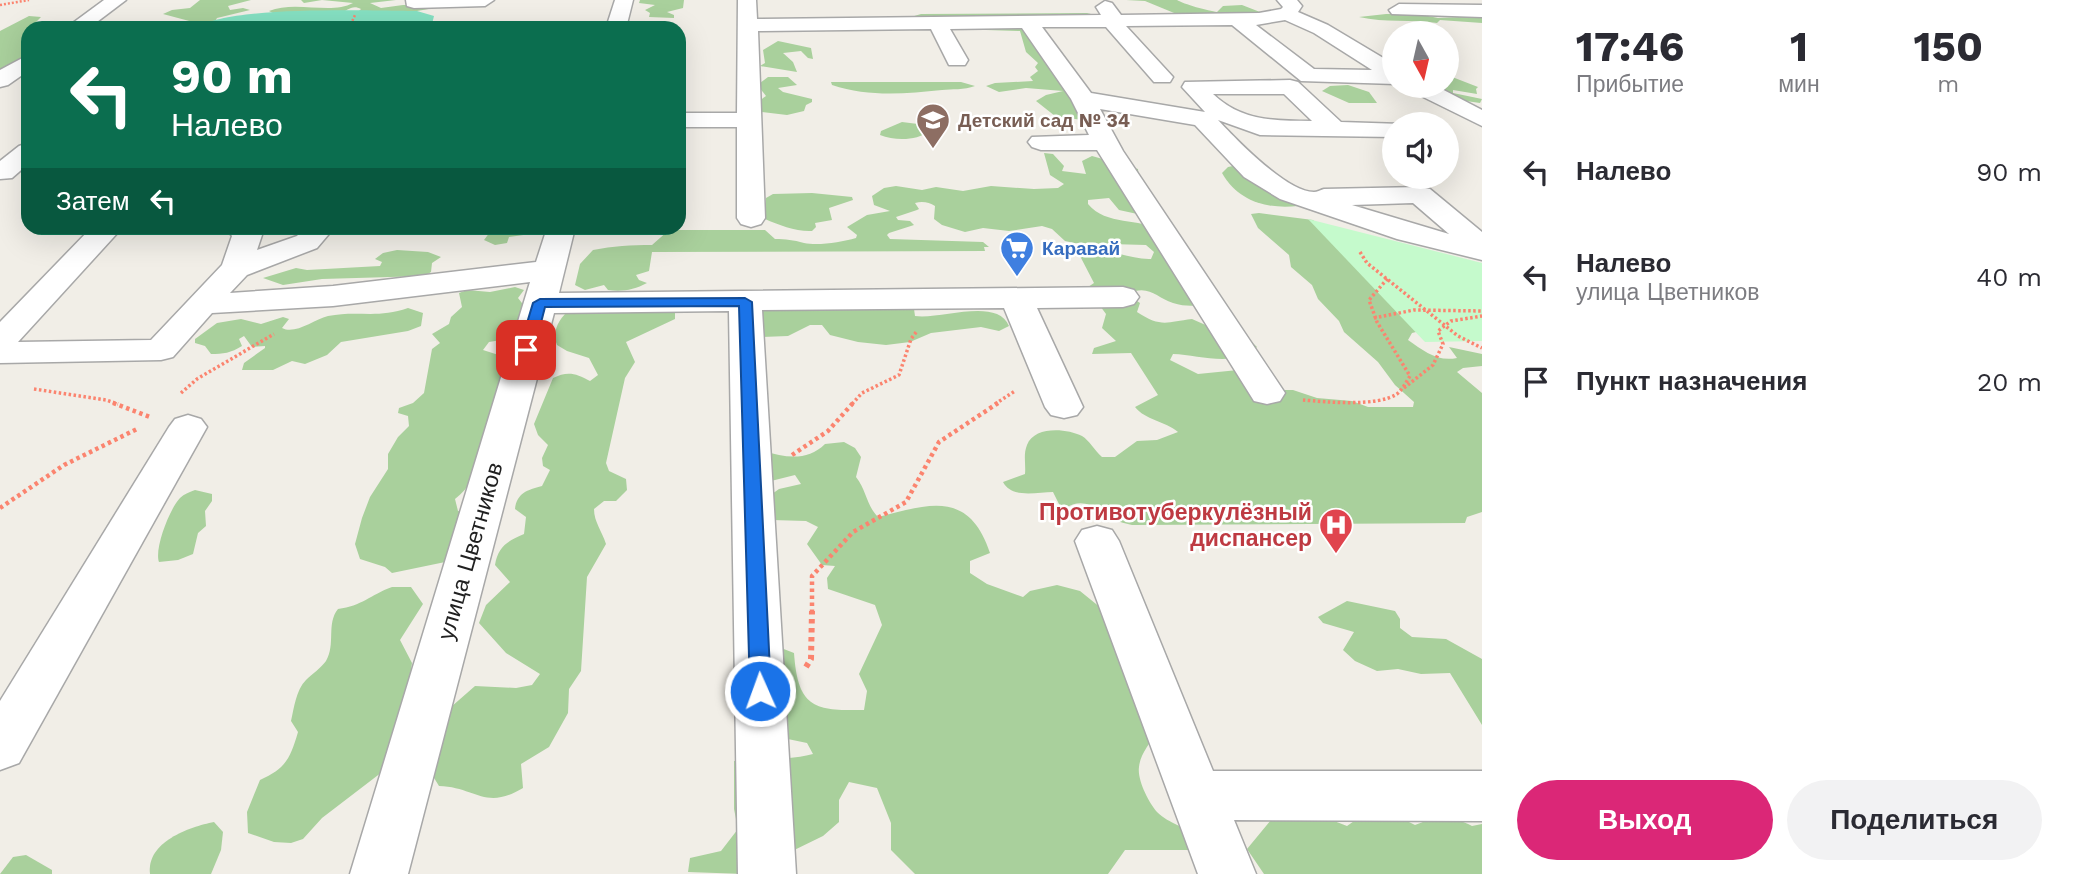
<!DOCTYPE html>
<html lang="ru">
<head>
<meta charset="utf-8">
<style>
  :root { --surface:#fff; --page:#f2f2f3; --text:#2b2b33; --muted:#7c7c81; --accent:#db2777 }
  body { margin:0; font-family:"Work Sans",sans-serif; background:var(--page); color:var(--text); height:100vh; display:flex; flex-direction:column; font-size:26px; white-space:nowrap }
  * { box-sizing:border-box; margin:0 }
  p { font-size:23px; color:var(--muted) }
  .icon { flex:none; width:38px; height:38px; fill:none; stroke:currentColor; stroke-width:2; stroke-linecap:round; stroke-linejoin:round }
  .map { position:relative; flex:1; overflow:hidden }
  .sheet { display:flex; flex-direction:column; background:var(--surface); width:595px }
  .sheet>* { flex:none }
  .banner { position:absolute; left:21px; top:21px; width:665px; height:214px; border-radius:21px; box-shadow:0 7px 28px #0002; background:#0b6e4f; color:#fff; overflow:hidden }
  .needle { width:46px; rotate:172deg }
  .fabs { position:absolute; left:1382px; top:21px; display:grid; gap:14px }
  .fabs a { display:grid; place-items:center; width:77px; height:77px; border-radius:50%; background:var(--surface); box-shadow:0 7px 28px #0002; font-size:35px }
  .pin { position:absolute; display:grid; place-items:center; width:60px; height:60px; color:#fff; margin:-30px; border-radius:14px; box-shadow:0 4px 10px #0006 }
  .me { position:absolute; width:77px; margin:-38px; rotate:358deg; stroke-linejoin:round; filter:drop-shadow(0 0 5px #0008) }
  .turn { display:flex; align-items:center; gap:24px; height:147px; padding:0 35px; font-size:32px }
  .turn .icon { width:91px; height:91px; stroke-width:2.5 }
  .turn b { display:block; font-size:49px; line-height:60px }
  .then { display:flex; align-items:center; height:66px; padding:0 35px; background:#0003; gap:14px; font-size:26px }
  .eta { display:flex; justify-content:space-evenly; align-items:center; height:119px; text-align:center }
  .eta b { font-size:42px; font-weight:700; line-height:49px }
  .primary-button { display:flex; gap:14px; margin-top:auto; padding:14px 35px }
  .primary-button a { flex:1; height:80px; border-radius:42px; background:var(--accent); color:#fff; font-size:28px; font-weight:700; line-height:80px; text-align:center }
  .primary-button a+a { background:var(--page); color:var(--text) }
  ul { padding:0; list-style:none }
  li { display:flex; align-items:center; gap:21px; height:105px; padding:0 35px }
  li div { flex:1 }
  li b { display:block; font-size:26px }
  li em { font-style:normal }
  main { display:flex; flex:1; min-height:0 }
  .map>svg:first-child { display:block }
  .forest { fill:#a9d09c }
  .park { fill:#c5facc }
  .pitch { fill:#85e0c2 }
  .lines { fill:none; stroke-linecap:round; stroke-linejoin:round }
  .minor-casing { stroke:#a8a8a8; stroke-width:3 }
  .path-far3 { stroke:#fb846f; stroke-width:2.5; stroke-dasharray:2 2; stroke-linecap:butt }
  .path-far2 { stroke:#fb846f; stroke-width:3.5; stroke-dasharray:2.5 2.5; stroke-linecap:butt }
  .path-far1 { stroke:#fb846f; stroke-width:4.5; stroke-dasharray:3.5 3.5; stroke-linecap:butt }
  .path { stroke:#fb846f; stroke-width:6; stroke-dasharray:4.5 4.5; stroke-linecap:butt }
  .minor { fill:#fff; fill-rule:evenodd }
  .route { fill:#1a73e8; stroke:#114b97; stroke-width:2 }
  .labels { text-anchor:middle; stroke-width:5; stroke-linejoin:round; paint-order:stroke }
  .far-education-label { font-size:19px; font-weight:bold; fill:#785e54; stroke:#fff; text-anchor:start }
  .far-shop-label { font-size:19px; font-weight:bold; fill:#366cbe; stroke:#fff; text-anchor:start }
  .health-label { font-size:23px; font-weight:bold; fill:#be3a42; stroke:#fff; text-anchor:end }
  .street-label { font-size:23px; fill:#212121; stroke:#fff }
</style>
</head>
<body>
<main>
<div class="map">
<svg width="1482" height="874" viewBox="0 0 1482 874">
  <rect width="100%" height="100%" fill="#f1eee7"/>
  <g class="forest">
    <path d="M200 0H251L228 6 230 10 243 8 250 10 217 18 211 28H162L167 24 193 22 163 14 172 10 190 8Z"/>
    <path d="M301 0H396L370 3 381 8 403 5H452L417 11H359L361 9C352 4 347 11 341 13L277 15 269 11C295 0 331 15 353 3L322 0 304 3Z"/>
    <path d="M640 0H684L683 8 667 12 674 15V18L649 17 650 13 645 10 655 5 639 3Z"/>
    <path d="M1126 0H1177C1183 4 1209 11 1217 12L1223 6 1242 5 1260 12 1254 15H1179L1145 1Z"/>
    <path d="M1087 13 1099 16 1025 28 1036 33 1082 120 1055 116 1036 101 1046 95 1063 91 1026 88 999 92 986 86 995 83 1033 81 1030 77 1038 71 1035 67 1038 63 1026 52 1020 31 954 29 911 17 921 14Z"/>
    <path d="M1386 14H1418L1438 18 1482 16V23L1440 20 1437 23C1411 19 1385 23 1359 17Z"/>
    <path d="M29 16 41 17 35 23 69 26 68 28H28V63L0 71V31Z"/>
    <path d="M778 41 811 48 813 59 808 58 801 51 783 53 793 62 797 72 760 66 765 63 763 50Z"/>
    <path d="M1447 75 1478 87 1476 89 1477 94 1453 90V93L1482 99 1480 103 1466 101 1434 86H1447Z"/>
    <path d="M768 77H788L797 85 778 88 783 92 812 99V102L806 105 804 111 787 115 761 112 759 101 766 96 759 87 760 83Z"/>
    <path d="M831 82H961L975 86C964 90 952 89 942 90 904 94 868 97 832 85Z"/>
    <path d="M1348 85 1369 92 1377 103H1349L1322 91 1330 86Z"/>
    <path d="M902 122 926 125 929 131C917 141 895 141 880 135L881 131Z"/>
    <path d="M1044 153 1053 154 1064 166 1062 171 1086 174 1082 161 1092 156 1138 169 1142 215 1119 210 1109 198 1088 200V204C1106 226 1140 218 1160 230 1169 235 1201 291 1209 304 1196 306 1186 307 1173 303 1158 298 1151 287 1135 291L1131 297 1140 303 1137 312C1161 328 1167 322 1192 319L1219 331 1241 332 1257 347C1235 368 1200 355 1173 354L1170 360 1198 374 1238 370 1272 380 1284 390H1293L1317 398 1352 401 1368 407H1413L1414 402 1395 385 1378 362 1344 332 1339 321 1318 299 1312 285 1291 267 1289 255 1258 228 1251 214 1259 213 1313 220 1424 330 1412 333 1408 340C1424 351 1437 362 1457 358L1449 347 1482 354V366L1463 368 1457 372 1482 393V512L1467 517 1465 523 1132 525C1124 523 1115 521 1109 517 1094 507 1083 497 1066 508L1060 506 1053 492C1037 492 1012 499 1003 482L1025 474C1026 464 1023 455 1027 445 1034 426 1066 428 1082 436 1089 440 1095 451 1102 457H1115L1137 441 1157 440 1178 432C1165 421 1145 420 1135 407L1158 395 1131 353 1092 354 1094 348 1116 341 1102 328 1106 314 1089 291 1088 287 1094 283 1080 256C1103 243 1127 260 1151 259L1154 252 1146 245 1074 243 1065 241 1052 229 1042 226 1009 231 983 228 965 232 942 225 934 219 935 206C929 202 922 201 915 203L919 209 917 210 896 217 898 220 910 221 914 225 889 233 887 235 890 239 983 242 989 247H984L985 251 652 252 649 271 636 275 639 280 647 283C634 290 622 292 608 290L604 285 585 290 575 285 580 264 593 250C613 246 631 245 652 245L669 230H765L775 239C786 239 793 240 804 243 819 246 841 242 856 238L857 235 847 227 867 215 890 211 874 205 872 196 884 188 896 186 922 190 936 187 963 191 991 186 1034 189 1058 188 1064 184 1050 175Z"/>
    <path d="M1238 165 1289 182 1310 197 1311 204C1276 211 1241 206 1222 173L1228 167Z"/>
    <path d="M812 193 852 197 853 200 829 208 832 220 815 223 816 227 812 231C797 232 779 225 765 219L766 198 773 194Z"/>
    <path d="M493 228H548L545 232 509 237 507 243 495 245 484 240Z"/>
    <path d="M397 250 428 252 441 257 432 263 431 272 425 276 322 279 283 285 263 278 296 268 307 270 380 266 382 262 375 259 383 253Z"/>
    <path d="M515 287 524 290 518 298 529 312 518 337 489 342 483 350 508 358V370L498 385 504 389C493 422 483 479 455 499L458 511 471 513 450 561 392 573 385 567 360 559 355 544 362 518 370 497 388 469V454L398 437 409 426 408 416 398 413 399 408 413 403 424 393 432 349 440 343 432 334 449 324 451 317 462 307 459 293 467 290 490 292Z"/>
    <path d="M735 298 923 304 914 309 915 316C940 320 997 297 1009 326L999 331 981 327 931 333 910 342 886 345 858 342 830 335 822 325H810L788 336 762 337Z"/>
    <path d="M668 307 675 312V319L626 342 635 362 625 378 606 463 609 471 626 479 627 490 616 501H604L594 509C594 522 602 531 606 544L587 577 581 671 569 689 568 713 549 747 521 764 523 788C485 811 476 787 439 786L431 773 442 747 451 707 475 686 516 688 532 685 540 674 506 653 479 623 486 605 510 582 495 565C498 546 508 541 524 534L526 517 515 509C517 493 527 490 542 486L550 470 543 466 542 458 548 445 538 435 534 424 553 378C567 371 576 373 590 381L598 375 589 358 567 351 557 345C551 331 560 318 570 309Z"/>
    <path d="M408 308 423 313 421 326 408 331 341 342 327 355 305 364 292 361 273 370H242L244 363 265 348V346L252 347 244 336 239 339 242 346C231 353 223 354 211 354L205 346 195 343V339L217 323 241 319 261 324 283 317 289 319 282 328C295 335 313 320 328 316 358 310 377 319 408 308Z"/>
    <path d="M844 442 855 448 861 457 856 477C867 491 866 505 878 517 930 504 969 490 990 553L970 561V573L987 584 1023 597 1030 591 1057 585 1080 591 1101 608 1157 733C1150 742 1140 755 1139 767 1137 780 1149 803 1157 812 1170 825 1185 824 1196 841L1189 850H1125L1108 874H915L891 850V823L877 788 849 782 839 800V822L823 836 745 874 688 872 690 858 721 851 738 829 734 809V761C761 758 786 761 813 754L807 743 783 738 776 646 794 653C798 707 813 711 864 710L867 691 859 674 882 625 875 605 828 589 827 578 835 566 822 565 807 544 818 527 806 521 772 520 765 499 779 489 801 484 795 475 771 481 764 451C786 458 808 461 825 444Z"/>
    <path d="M195 490 212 494V501L205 511 206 526 198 533 193 554 178 560 159 562C154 549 170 508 180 498 184 494 190 492 195 490Z"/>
    <path d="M392 587H411L423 604 400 640 412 663 407 699 386 769 322 818 303 839 291 843 274 842 248 833 247 812 260 780C286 768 290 759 298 732L291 721C294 708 296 690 306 680 312 674 321 668 326 661 336 644 326 624 338 609 362 606 370 595 392 587Z"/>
    <path d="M1347 601 1395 611 1400 619V628L1412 637 1446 639 1482 659V725L1450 673 1421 674 1398 669 1377 671 1355 661 1343 650 1354 632 1323 623 1318 617Z"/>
    <path d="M1387 811 1415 825C1437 816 1451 815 1472 826L1482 824V874H1264L1247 849 1275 815 1329 819 1347 826 1357 819Z"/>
    <path d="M214 822 223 832 221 850 211 874H150C146 842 189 827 214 822Z"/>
    <path d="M26 855 52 870V874H0L13 857Z"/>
  </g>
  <path class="park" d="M1308 219 1482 263V341L1425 342Z"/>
  <path class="pitch" d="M417 11 434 16 431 28H198C224 5 376 11 417 11Z"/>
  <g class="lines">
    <g class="minor-casing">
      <g id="minor">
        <path d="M104 0H126L89 28H66Z"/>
        <path d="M406 0H494L485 6 414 8 407 6Z"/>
        <path d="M615 0H633L626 28H606Z"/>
        <path d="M738 0H756L757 19 1101 15 1096 7 1105 1 1112 3 1121 15 1259 13 1281 9 1283 7 1277 0H1297L1302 6 1298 12 1328 25 1395 65V84L1301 81 1232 25 1126 26 1173 77 1170 82H1154L1106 27H1042L1091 93 1205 112 1182 87 1185 82 1290 80 1298 82 1341 122 1402 124H1395V137L1260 135 1218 120C1236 139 1286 192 1314 192 1317 192 1320 190 1324 189L1420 187 1430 189 1482 232V260L1397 239 1280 199 1244 177 1195 125 1100 109 1123 151 1285 393 1280 401 1267 404 1254 401 1097 150H1041L1032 147 1028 142 1032 137 1089 135 1071 99 1022 28 950 29 968 60 965 65H949L931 29 758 31 765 218 761 224 751 227 741 224 737 218V127H679V113H737ZM1285 20 1314 33 1372 70 1314 69 1256 25ZM1213 94H1284L1312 121C1275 121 1241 121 1213 94ZM1413 203 1449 234 1352 205Z"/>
        <path d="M1399 4 1482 5V17L1392 14 1389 10Z"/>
        <path d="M28 55V71L8 85 0 87V70Z"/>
        <path d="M1408 86H1436L1482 110V126L1411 91Z"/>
        <path d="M28 143V164L12 178 0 179V161L19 146Z"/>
        <path d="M91 228H122L18 342 151 340 222 265 232 236 226 228H256L262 235 257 250 297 236 304 228H334L317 248 247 275 230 293 333 286 536 262 547 228H575L559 293 1123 287 1134 290 1139 297 1134 304 1123 307 1037 308 1083 407 1077 415 1064 418 1051 415 1045 407 1004 308 762 310 796 874H738L729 311 554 313 408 874H350L530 282 333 306 212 313 173 357 161 360 0 363V322Z"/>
        <path d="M188 415 201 419 207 427 19 763 0 770V701L169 427 175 419Z"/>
        <path d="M1097 526 1112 530 1119 541 1213 771H1482V821L1234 820 1256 874H1198L1075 541 1082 530Z"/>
      </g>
    </g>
    <g class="path-far3">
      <path d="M0 5 29 0"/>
      <path d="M349 28 355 15"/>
    </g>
    <g class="path-far2">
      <path d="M1360 252 1367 263 1458 336 1482 348"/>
      <path d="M1374 318 1414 310 1482 311"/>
      <path d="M1404 388 1433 365 1443 344 1438 331 1451 321 1482 316"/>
      <path d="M34 389 106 400 118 404"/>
      <path d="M181 393 197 379 274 334"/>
      <path d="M1303 400C1327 402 1377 407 1397 394 1403 389 1406 382 1410 376L1377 322 1369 300 1388 278"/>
      <path d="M852 404 862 393 899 375 911 339 917 331"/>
      <path d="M995 404 1015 391"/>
    </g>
    <g class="path-far1">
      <path d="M113 403 150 417"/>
      <path d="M792 455 828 431 853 403"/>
      <path d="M0 508 64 465 139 428"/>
      <path d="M812 613V576L853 532 906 502 939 442 998 403"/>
    </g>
    <path class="path" d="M806 667 811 659 812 611"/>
    <use href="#minor" class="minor"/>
  </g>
  <path class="route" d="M745 298 752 302 771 691 768 697 760 700 753 697 750 691 739 306 545 307 534 350 526 354 519 350 533 303 540 299Z"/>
  <defs>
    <g id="school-pin" transform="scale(1.75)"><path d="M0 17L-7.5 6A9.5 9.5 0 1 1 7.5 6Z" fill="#8d6e63" stroke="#fff"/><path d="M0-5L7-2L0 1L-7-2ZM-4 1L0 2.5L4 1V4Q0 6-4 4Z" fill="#fff"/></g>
    <g id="supermarket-pin" transform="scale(1.75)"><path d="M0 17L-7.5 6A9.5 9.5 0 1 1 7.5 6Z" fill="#3f7fe0" stroke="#fff"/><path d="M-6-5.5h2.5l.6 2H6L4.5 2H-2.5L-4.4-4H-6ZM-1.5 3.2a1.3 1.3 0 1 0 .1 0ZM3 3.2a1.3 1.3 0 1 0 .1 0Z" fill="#fff"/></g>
    <g id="hospital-pin" transform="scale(1.75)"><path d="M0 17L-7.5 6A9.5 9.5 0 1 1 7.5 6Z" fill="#e0444e" stroke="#fff"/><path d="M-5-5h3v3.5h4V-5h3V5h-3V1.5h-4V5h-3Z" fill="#fff"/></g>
  </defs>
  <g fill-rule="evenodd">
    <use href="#school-pin" x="933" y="120"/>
    <use href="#supermarket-pin" x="1017" y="248"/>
    <use href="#hospital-pin" x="1336" y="525"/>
  </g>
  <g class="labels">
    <g class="far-education-label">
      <text x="958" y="127">Детский сад № 34</text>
    </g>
    <g class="far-shop-label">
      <text x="1042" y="255">Каравай</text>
    </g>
    <g class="health-label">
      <text x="1312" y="520">Противотуберкулёзный<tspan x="1312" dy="26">диспансер</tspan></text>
    </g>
    <g class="street-label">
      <text transform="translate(470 551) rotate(-74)" y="8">улица Цветников</text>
    </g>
  </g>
</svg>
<div class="fabs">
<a><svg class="needle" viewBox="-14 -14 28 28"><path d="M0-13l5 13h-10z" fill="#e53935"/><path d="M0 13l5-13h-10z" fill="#7c7c81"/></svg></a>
<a><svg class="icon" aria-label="sound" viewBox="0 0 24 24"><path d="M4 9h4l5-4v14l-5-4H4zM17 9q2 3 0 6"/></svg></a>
</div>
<div class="pin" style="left:526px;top:350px;background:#d93025"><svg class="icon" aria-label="arrive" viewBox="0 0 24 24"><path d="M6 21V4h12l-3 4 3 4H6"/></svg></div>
<svg class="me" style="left:760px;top:691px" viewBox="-20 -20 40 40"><circle r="17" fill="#1a73e8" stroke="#fff" stroke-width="3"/><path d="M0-11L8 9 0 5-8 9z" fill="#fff"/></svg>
<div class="banner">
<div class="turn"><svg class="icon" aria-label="left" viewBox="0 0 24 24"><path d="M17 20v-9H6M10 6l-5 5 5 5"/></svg><div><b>90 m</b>Налево</div></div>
<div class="then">Затем<svg class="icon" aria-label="left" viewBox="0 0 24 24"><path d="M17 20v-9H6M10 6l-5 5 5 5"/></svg></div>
</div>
</div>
<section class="sheet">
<div class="eta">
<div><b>17:46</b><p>Прибытие</p></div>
<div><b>1</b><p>мин</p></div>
<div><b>150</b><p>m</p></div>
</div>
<ul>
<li><svg class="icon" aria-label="left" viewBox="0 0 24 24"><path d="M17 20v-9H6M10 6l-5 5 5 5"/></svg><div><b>Налево</b></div><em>90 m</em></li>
<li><svg class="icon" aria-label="left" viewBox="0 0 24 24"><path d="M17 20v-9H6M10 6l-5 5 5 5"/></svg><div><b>Налево</b><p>улица Цветников</p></div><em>40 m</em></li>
<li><svg class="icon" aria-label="arrive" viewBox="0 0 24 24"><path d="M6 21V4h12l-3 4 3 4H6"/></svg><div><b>Пункт назначения</b></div><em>20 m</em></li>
</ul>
<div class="primary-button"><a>Выход</a><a>Поделиться</a></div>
</section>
</main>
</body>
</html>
